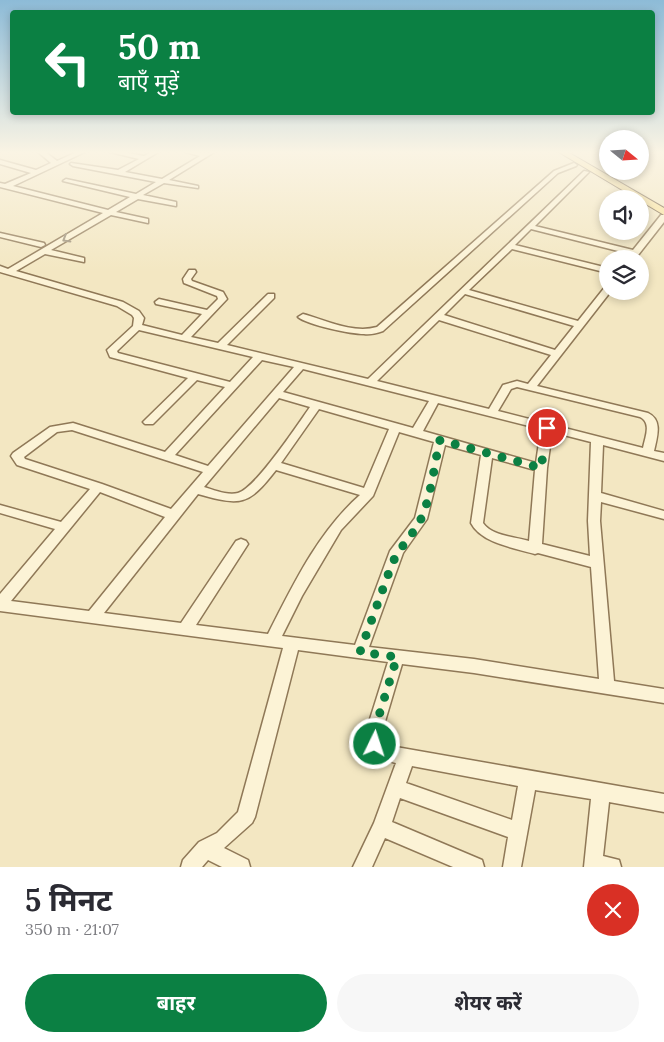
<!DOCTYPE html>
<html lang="hi">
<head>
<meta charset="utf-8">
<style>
  :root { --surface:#fff; --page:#f7f7f7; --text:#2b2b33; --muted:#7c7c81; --accent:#0b8043 }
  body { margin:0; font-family:Lora,"Noto Sans Devanagari",serif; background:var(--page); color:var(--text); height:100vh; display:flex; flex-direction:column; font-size:19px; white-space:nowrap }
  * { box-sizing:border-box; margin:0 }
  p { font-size:16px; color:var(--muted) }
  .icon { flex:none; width:28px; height:28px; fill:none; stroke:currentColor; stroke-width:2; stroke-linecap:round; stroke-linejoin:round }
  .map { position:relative; height:867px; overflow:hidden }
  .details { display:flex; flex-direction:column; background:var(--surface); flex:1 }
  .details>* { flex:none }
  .hud { position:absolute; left:10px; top:10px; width:645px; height:105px; border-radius:5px; box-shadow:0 2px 8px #0003; background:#0b8043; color:#fff; overflow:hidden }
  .needle { width:32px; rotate:108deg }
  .fabs { position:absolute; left:599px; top:130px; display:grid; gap:10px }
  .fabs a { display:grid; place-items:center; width:50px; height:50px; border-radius:50%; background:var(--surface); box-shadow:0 2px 8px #0003; font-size:25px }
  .pin { position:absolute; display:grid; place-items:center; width:42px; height:42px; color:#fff; margin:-21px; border:2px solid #fff; border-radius:50%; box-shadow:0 1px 5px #0007 }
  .me { position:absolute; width:55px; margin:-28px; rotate:4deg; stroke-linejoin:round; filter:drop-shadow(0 0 4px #0008) }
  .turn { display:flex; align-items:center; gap:18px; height:105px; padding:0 25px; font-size:22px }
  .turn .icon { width:65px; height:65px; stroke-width:2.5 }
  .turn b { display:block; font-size:35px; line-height:42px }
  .round { display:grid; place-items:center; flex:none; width:52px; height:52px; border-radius:26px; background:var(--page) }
  .summary { display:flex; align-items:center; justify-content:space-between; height:85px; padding:0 25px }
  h1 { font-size:30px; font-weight:700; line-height:38px }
  .button { display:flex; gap:10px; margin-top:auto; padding:10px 25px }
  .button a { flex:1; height:58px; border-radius:30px; background:var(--accent); color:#fff; font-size:20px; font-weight:700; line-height:58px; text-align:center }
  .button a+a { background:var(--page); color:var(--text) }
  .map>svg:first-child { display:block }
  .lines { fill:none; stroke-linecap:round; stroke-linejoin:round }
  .minor-casing { stroke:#8f7857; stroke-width:3 }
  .major-casing { stroke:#5c452b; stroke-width:2 }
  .minor { fill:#fcf3d6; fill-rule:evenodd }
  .major { fill:#f9e196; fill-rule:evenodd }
  .oneway { stroke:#9c907a }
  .route { stroke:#0b8043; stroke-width:9; stroke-dasharray:0 16.2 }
</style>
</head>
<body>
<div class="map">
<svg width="664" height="867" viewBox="0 0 664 867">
  <rect width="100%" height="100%" fill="#f3e7c2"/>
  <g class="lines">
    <g class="minor-casing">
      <g id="minor">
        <path d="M37 151H44L57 161 79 151H87L13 186 108 210 130 197 63 181 66 179 136 194 156 182 73 166 70 164 71 163 118 170 139 159 106 151H118L144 156 153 151H160L125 172 162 179 200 156 182 151 205 153 216 151 169 180 198 186V188L164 183 143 195 176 202V206L138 199 116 212 148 219V223L111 215 51 250 84 258V262L45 254 16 271 123 302 139 311 144 318 142 325 182 335 202 314 156 304 155 302 159 299 207 310 218 299 217 296 184 283 183 279 189 270H195L196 272 191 279 192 281 223 292 227 299 191 337 218 343 268 294H274V298L227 345 368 379 584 171 589 172 535 226 633 250 661 215H664V222L635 259H629L628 257 630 254 531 229 515 245 608 268V273L512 249 469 290 578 321 605 287H608V291H611L537 386 648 413C663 420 657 437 654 451L664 453V461L603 445 601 493 664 511V519L601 502 600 521 614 681 664 689V703L474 673 402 664 381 735 387 744 396 747 664 794V812L609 802 603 856 619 860 621 867H584L591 799 535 790 521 867H503L508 837 400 798 392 822 482 860 484 867H453L385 838 372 867H353L374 823 396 763C379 759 370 752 365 735L388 662 298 650 255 817 252 823 224 848 248 860 250 867H222L208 860 202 867H181L183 860 199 842 217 833 238 812 283 648 0 611V594L55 529 0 513V505L61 522 90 489 17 465 11 456 13 453 50 427 73 423 165 452 225 387 197 380 153 424H145L143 422 145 420 188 378 110 357 107 350 133 326 134 318 132 315 117 306 0 272V266L8 269 103 213 0 187V183L5 184 31 173 0 164V160L36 170 51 163ZM465 294 574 326 555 350 444 315ZM439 320 551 355 528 384 517 381 503 385 489 409 377 381ZM139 330 253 357 230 382 118 353 117 351ZM262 360 294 367 208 466 175 455ZM303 369 429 401 413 428 283 392ZM517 387 640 417C652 423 645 437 643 448L498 411 511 389ZM279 398 310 407C298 424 256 488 238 493 228 496 214 490 204 487ZM438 403 541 429 536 463 423 431ZM319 409 389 429 364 488 281 463ZM72 430 203 472 171 509 102 484 25 459 24 457 57 432ZM399 432 434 442 415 518 390 551 355 645 282 636 302 596 341 530 373 496ZM552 432 591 442 588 521 590 556 542 544 547 468ZM445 445 481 455 471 523C481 543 515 548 535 554L538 553 591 567 599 679 474 659 369 647 403 553 427 519ZM492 458 535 470 529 541C515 537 492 536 483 523ZM276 470 360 495C318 532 293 585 268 634L196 625 248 544 246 541 241 539 236 541 181 623 104 613 198 494C241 506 248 506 276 470ZM100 492 165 517 89 611 11 601ZM412 766 518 786 512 820 406 783Z"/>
        <path d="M574 163 577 165 576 166 558 173 383 331C377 333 371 335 364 334 351 334 308 325 298 317L303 314C325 320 353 334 377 327L554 171Z"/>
        <path d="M0 233 44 243 45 245 41 247 0 237Z"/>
      </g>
    </g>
    <g class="major-casing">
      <path id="major" d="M557 151H566L664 208V215Z"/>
    </g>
    <use href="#minor" class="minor"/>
    <use href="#major" class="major"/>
  </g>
  <defs><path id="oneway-chevron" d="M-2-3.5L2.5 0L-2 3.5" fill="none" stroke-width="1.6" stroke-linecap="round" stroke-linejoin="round" transform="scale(1.25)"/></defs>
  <use class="oneway" href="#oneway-chevron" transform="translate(66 239) rotate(149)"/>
  <linearGradient id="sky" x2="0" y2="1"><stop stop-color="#8dbbd7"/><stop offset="0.56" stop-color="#faf4e4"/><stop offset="1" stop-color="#faf4e4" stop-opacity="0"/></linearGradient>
  <rect width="664" height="272" fill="url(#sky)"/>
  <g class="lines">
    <path class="route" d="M375 744 373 735 397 657 360 652 392 564C399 548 412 536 420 521 431 499 434 465 440 440L541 468 547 428"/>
  </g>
</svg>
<div class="fabs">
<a><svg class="needle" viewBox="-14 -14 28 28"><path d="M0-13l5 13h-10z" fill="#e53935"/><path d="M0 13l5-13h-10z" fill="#7c7c81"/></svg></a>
<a><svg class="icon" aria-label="sound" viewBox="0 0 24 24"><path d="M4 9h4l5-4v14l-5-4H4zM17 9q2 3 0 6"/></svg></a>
<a><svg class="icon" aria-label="layers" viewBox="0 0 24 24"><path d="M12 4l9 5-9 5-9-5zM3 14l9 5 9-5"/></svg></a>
</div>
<div class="pin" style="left:547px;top:428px;background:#d93025"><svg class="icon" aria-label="arrive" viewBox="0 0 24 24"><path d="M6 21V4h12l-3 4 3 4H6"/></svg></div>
<svg class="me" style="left:375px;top:744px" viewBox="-20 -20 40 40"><circle r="17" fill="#0b8043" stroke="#fff" stroke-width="3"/><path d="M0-11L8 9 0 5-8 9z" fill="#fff"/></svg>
<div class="hud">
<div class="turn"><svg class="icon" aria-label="left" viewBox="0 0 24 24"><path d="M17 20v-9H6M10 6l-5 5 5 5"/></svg><div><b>50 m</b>बाएँ मुड़ें</div></div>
</div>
</div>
<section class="details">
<div class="summary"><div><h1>5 मिनट</h1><p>350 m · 21:07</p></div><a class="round" style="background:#d93025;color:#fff"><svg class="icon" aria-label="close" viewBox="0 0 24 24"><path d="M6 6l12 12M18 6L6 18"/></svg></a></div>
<div class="button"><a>बाहर</a><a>शेयर करें</a></div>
</section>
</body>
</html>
